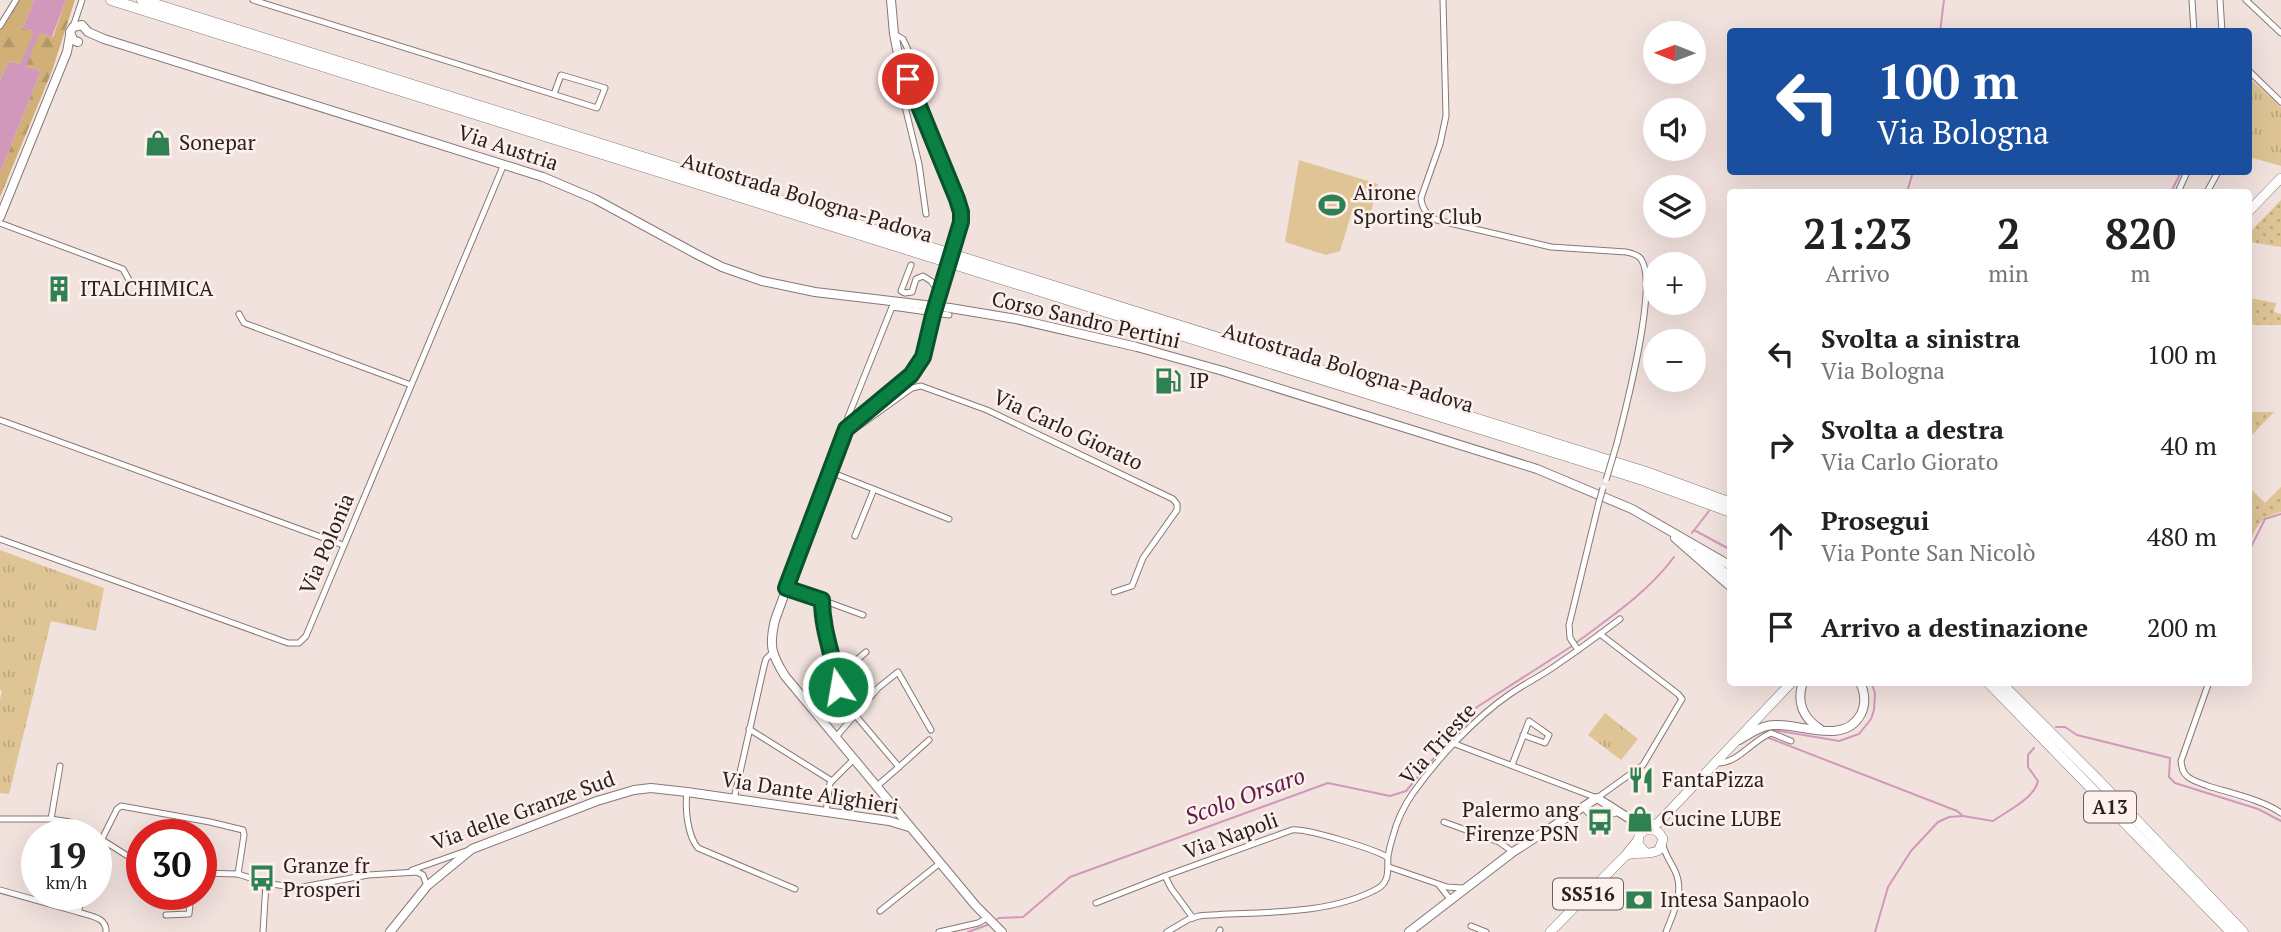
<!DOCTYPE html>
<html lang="it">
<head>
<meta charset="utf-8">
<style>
  :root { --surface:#fff; --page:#f2f2f2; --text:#222; --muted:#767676 }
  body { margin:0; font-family:"PT Serif",serif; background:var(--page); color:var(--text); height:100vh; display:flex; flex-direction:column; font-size:26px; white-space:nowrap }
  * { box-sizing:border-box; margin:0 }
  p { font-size:23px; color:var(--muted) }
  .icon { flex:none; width:38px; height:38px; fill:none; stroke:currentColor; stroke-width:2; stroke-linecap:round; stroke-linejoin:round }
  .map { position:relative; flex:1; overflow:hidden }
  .drawer { position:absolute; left:1727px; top:189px; width:525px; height:497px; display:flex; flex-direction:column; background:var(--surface); border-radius:7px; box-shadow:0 7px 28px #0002 }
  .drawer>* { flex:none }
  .guide { position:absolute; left:1727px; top:28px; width:525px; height:147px; border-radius:7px; box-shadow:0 7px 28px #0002; background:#1a4fa0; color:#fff; overflow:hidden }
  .needle { width:46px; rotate:271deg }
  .fabs { position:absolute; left:1643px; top:21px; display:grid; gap:14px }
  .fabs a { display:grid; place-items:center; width:63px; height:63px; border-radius:50%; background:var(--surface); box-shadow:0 7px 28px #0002; font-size:35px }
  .speed { position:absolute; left:21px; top:819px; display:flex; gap:14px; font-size:35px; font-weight:700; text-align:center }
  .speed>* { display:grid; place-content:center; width:91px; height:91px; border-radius:50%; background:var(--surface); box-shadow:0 7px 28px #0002; line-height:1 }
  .speed small { font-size:18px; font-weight:400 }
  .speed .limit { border:10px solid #d22; background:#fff; color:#111 }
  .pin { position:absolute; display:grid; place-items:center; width:60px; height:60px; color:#fff; margin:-30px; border:4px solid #fff; border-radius:50%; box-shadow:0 2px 7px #0007 }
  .me { position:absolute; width:77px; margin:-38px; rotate:348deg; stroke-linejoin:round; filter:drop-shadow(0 0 5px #0008) }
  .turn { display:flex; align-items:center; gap:24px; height:147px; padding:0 35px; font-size:32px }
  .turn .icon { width:91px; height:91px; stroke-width:2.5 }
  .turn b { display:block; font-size:49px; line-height:60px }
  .eta { display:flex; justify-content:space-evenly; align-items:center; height:119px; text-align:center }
  .eta b { font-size:42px; font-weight:700; line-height:49px }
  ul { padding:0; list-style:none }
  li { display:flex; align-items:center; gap:21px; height:91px; padding:0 35px }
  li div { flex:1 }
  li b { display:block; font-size:26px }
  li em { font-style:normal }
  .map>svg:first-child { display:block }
  .grass { fill:url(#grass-dots) }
  .forest { fill:url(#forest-firs) }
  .park { fill:url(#park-tufts) }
  .pitch { fill:#dfc495 }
  .water { fill:#d298bb }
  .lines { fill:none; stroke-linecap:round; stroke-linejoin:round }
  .stream { stroke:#d298bb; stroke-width:2 }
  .canal { stroke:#d298bb; stroke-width:6 }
  .street-casing { stroke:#867875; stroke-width:7 }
  .secondary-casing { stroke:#867875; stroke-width:10 }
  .primary-casing { stroke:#867875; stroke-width:10 }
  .highway-casing { stroke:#867875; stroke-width:11 }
  .street { stroke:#fff; stroke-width:5 }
  .secondary { stroke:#fff; stroke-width:8 }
  .primary { stroke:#fff; stroke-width:9 }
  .highway { stroke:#fff; stroke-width:10 }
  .street-bridge-casing { stroke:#867875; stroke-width:7; stroke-linecap:butt }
  .secondary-bridge-casing { stroke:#867875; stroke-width:10; stroke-linecap:butt }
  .street-bridge { stroke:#fff; stroke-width:5 }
  .secondary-bridge { stroke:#fff; stroke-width:8 }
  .route-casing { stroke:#07532c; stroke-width:18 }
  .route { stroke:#0b8043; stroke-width:12 }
  .labels { text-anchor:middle; stroke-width:5; stroke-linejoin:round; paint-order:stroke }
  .shield { fill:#fdf0ed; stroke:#68605e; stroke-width:2 }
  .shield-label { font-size:19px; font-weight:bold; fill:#282221 }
  .poi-label { font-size:21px; fill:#282221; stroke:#fdf0ed; text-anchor:start }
  .street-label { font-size:21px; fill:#282221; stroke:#fdf0ed }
  .water-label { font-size:23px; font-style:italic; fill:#601b4a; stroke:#fdf0ed }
</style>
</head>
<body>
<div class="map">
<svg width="2281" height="932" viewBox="0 0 2281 932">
  <defs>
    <pattern id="grass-dots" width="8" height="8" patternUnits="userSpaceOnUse" patternTransform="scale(1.75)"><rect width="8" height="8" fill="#dfc495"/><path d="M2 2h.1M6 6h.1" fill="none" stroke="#bfa880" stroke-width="1.8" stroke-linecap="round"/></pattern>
    <pattern id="forest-firs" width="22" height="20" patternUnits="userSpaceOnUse" patternTransform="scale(1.75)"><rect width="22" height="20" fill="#d1b077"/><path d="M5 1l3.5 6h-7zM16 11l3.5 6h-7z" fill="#b39767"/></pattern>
    <pattern id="park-tufts" width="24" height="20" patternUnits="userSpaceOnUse" patternTransform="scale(1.75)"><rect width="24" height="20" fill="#dfc495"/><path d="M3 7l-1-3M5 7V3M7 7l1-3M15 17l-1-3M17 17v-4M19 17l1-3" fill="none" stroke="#bfa880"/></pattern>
  </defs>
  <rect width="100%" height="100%" fill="#f2e2de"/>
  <g class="grass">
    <path d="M2281 200V247L2249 242V233Z"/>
    <path d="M2249 298 2276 303 2274 312 2281 314V325H2249Z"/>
    <path d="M2249 412H2274L2249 438Z"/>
    <path d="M2249 487 2265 503 2281 487V512C2259 518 2258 524 2249 544Z"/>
  </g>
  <path class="forest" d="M15 0H34L23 28 53 37 66 0H75L52 71 0 197V173L41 71 9 61 0 80V24Z"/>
  <g class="park">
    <path d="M2249 78 2281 107V166L2249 157Z"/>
    <path d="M0 550 104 588 96 631 51 621 9 794 0 793V699L2 691 0 690Z"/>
    <path d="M1605 713 1638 739 1621 760 1588 735Z"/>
  </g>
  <path class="pitch" d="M1299 160 1378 184 1371 212 1353 208 1340 251 1326 255 1285 242Z"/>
  <g class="water">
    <path d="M34 0H66L52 37 23 28Z"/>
    <path d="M9 61 41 71 0 173V80Z"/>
  </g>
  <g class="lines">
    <g class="stream">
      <path d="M1940 32 1944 0"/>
      <path d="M1907 192 1913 172"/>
      <path d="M2171 192 2181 172"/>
      <path d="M1728 495 1731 492"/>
      <path d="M1695 529 1709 511"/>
      <path d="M1692 533 1694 530 1731 550"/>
      <path d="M2249 551 2265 519 2281 514"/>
      <path d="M1577 642C1612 616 1648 592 1674 557"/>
      <path d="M2056 727H2065L2077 735 2170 758 2169 777 2175 783 2258 809 2281 821"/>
      <path d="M1765 732 1773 730 1839 741 1859 734 1871 719 1874 710 1875 693 1871 682"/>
      <path d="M1769 738 1957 811 1963 816 1993 821C2007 811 2034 799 2038 781L2028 767V755L2034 748"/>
      <path d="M994 921 999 918 1023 917 1070 877 1328 783 1390 796 1406 791 1477 707 1572 646"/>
      <path d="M968 932 990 924"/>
      <path d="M1875 932 1888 887 1911 851 1938 822 1949 817 1963 816"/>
    </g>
    <path class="canal" d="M21 70 40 25"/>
    <g class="street-casing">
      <g id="street">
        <path d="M253 0 597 108 605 88 561 75 554 94"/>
        <path d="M1443 0 1446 116 1440 144 1421 198C1422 209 1427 215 1437 220L1551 247 1626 252C1631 253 1637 254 1641 259 1659 284 1625 411 1617 443"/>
        <path d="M2192 0 2194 32"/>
        <path d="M2220 0 2222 32"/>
        <path d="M2246 0 2281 33"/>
        <path d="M0 26 16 0"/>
        <path d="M73 27 82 0"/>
        <path d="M894 34 903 39 928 93"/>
        <path d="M900 66 903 98 919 164 926 214"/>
        <path d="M2249 71 2281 102"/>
        <path d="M2178 192 2187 172"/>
        <path d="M2207 192 2218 172"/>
        <path d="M0 223 123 269 129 280"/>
        <path d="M911 265 901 291 905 293 912 292 916 279 923 276 931 281 940 294"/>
        <path d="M239 314 244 323 411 385"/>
        <path d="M0 420 343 545"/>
        <path d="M846 426 848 417 892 307 949 315"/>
        <path d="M843 434 852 431 912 388 921 386 987 410 1173 499 1177 504V510L1143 558 1132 586 1114 592"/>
        <path d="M828 471 949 519"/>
        <path d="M855 536 874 489"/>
        <path d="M0 539 288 643H299L306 636 504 164"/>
        <path d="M786 588 822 600 824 633 835 666 840 697 899 767 877 786"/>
        <path d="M822 600 863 615"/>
        <path d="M1578 650 1570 638 1569 625 1599 502"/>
        <path d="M837 677 866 652"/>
        <path d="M2209 682 2181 761C2182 767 2182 772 2187 776 2192 781 2201 783 2208 786 2230 793 2263 800 2281 813"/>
        <path d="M749 729 832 781"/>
        <path d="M836 737 878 688 898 672 931 730"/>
        <path d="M1455 744 1597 798 1643 765 1682 699 1678 694 1600 634"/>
        <path d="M1715 763C1737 765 1751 741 1771 733L1791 741"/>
        <path d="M1512 765 1529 721 1549 735 1545 743 1523 735"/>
        <path d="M899 767 929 740"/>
        <path d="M687 792C685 808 687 835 698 848L795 889"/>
        <path d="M734 799 764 666 766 659 772 653"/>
        <path d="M1583 807 1591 816 1597 819 1619 812"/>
        <path d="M826 812 830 783 854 759"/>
        <path d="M0 819H51L70 822 94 835"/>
        <path d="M51 819 60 766"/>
        <path d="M1444 822 1499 842 1513 852"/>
        <path d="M96 836 142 865"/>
        <path d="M1663 845C1665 855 1671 862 1675 871 1685 892 1673 913 1666 932"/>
        <path d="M96 856 102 839 117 809 121 806 210 822 243 830 244 835 238 874"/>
        <path d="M1389 867 1447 887 1463 888"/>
        <path d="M412 870 469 850"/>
        <path d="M201 873 238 874 266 883 297 888 368 875 417 872 423 875 427 886"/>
        <path d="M1439 885 1450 899"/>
        <path d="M0 890 78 912 84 894"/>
        <path d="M1096 903 1165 876"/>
        <path d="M880 911 940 863"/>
        <path d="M78 912C90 916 107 917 106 932"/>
        <path d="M166 915 189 914 191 894"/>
        <path d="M1193 918 1171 888 1165 876 1292 830C1306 828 1374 849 1387 857"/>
        <path d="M1471 926 1486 932"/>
        <path d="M263 932 266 883"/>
        <path d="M939 932 978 923 987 918"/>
        <path d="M1167 932 1189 919 1199 916C1255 911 1325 917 1377 889 1391 881 1387 868 1388 856 1389 850 1391 842 1393 836 1397 820 1404 806 1413 793 1438 758 1475 718 1510 694 1524 684 1541 676 1555 666 1577 651 1599 635 1620 619"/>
        <path d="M1219 932 1220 930"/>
      </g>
    </g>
    <g class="secondary-casing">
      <g id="secondary">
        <path d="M891 0 894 34 899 59 960 207 961 222 958 235"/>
        <path d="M78 42 73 40 70 32 73 27 82 25 88 32 104 39 543 177 595 199 698 255 722 267 762 281 815 292 950 308 1016 319 1137 347 1223 371 1537 469 1632 509 1731 566"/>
        <path d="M0 217 67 52 70 35"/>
        <path d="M939 297 945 276"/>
        <path d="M933 315 926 348 918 367 903 383 851 423 843 434 775 620C769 645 771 654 785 676L976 906 1002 932"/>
        <path d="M1675 538 1731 587"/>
        <path d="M1699 553 1731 577"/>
        <path d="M1803 682C1796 702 1803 718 1820 729"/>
        <path d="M1739 740C1750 734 1762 725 1774 725 1801 723 1844 746 1861 714 1866 704 1865 693 1860 682"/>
        <path d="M390 932 427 886 472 849 597 801 634 790 651 788 687 792 889 821 909 827"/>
        <path d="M1409 932 1513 852 1597 798 1641 826 1649 828"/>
      </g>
    </g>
    <g class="primary-casing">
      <g id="primary">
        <path d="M2249 211 2281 178"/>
        <path d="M1650 828 1659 822 1792 682"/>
        <path d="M1627 855C1638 851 1649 856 1659 850L1663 839 1660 834 1654 829 1645 830 1639 835 1638 844 1645 852"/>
        <path d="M1550 932 1625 856 1638 840"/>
      </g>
    </g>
    <g class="highway-casing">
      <g id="highway">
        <path d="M111 0 1643 480 1731 512"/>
        <path d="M142 0 1646 472 1731 503"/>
        <path d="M1988 682 2231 932"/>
        <path d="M2000 682 2098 780 2243 932"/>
      </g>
    </g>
    <use href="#street" class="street"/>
    <use href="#secondary" class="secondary"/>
    <use href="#primary" class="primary"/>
    <use href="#highway" class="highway"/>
    <g class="street-bridge-casing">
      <g id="street-bridge">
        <path d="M1606 480 1617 443"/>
        <path d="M1599 502 1603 488"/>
      </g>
    </g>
    <g class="secondary-bridge-casing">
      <g id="secondary-bridge">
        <path d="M945 276 958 235"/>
        <path d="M933 315 939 297"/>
      </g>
    </g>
    <use href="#street-bridge" class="street-bridge"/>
    <use href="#secondary-bridge" class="secondary-bridge"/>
  </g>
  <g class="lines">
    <g class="route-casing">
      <path id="route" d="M838 687C834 657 822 631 822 600L786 588 846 429 911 375 923 357 933 315 961 222V212L957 199 908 79"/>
    </g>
    <use href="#route" class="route"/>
  </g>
  <defs>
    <g id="shop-bare" transform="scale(2.1)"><path d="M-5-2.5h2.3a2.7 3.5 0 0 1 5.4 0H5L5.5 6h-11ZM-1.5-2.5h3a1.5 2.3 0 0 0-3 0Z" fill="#308152" stroke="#fdf0ed" stroke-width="2.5" paint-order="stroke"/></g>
    <g id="stadium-bare" transform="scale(2.1)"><path d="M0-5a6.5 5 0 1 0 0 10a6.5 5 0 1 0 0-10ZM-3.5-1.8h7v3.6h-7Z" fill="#308152" stroke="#fdf0ed" stroke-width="2.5" paint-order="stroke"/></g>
    <g id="building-bare" transform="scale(2.1)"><path d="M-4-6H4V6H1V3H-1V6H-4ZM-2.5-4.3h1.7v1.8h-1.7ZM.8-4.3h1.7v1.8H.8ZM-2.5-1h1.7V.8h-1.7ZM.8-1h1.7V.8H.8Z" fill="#308152" stroke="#fdf0ed" stroke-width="2.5" paint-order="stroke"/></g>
    <g id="fuel-bare" transform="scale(2.1)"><path d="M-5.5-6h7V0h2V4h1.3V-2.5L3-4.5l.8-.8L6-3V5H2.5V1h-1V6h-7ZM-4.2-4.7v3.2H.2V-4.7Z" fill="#308152" stroke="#fdf0ed" stroke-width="2.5" paint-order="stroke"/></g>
    <g id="restaurant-bare" transform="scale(2.1)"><path d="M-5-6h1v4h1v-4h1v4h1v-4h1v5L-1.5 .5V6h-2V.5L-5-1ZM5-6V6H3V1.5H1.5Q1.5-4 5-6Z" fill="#308152" stroke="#fdf0ed" stroke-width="2.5" paint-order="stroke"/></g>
    <g id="bus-bare" transform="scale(2.1)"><path d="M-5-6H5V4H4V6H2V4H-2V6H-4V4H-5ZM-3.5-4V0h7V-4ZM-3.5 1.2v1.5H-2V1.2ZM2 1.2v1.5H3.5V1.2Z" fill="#308152" stroke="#fdf0ed" stroke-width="2.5" paint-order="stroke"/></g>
    <g id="bank-bare" transform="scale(2.1)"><path d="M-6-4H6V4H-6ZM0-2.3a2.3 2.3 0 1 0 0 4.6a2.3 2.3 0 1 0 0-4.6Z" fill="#308152" stroke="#fdf0ed" stroke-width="2.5" paint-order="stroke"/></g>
  </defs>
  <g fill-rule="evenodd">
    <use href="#shop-bare" x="158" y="143"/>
    <use href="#stadium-bare" x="1332" y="205"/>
    <use href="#building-bare" x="59" y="289"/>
    <use href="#fuel-bare" x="1168" y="381"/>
    <use href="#restaurant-bare" x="1641" y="780"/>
    <use href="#shop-bare" x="1640" y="819"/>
    <use href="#bus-bare" x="1600" y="822"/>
    <use href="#bus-bare" x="262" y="878"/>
    <use href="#bank-bare" x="1639" y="900"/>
  </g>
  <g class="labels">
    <g class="shield">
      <rect x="2084" y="791.5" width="52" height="31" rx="5"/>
      <rect x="1553" y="878.5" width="70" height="31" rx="5"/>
    </g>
    <g class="shield-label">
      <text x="2110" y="814">A13</text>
      <text x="1588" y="901">SS516</text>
    </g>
    <g class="poi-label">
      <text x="179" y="150">Sonepar</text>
      <text x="1353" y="200">Airone<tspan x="1353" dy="24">Sporting Club</tspan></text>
      <text x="80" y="296">ITALCHIMICA</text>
      <text x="1189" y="388">IP</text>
      <text x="1662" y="787">FantaPizza</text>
      <text x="1579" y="817" text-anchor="end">Palermo ang<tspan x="1579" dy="24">Firenze PSN</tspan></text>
      <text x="1661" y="826">Cucine LUBE</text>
      <text x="283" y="873">Granze fr<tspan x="283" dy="24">Prosperi</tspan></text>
      <text x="1660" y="907">Intesa Sanpaolo</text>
    </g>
    <g class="street-label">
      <text transform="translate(508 148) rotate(18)" y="7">Via Austria</text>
      <text transform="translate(807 198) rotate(17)" y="7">Autostrada Bologna-Padova</text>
      <text transform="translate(1086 320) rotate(13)" y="7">Corso Sandro Pertini</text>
      <text transform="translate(1348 368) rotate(17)" y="7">Autostrada Bologna-Padova</text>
      <text transform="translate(1068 430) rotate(25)" y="7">Via Carlo Giorato</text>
      <text transform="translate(327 544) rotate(-67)" y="7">Via Polonia</text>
      <text transform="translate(1438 744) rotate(-48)" y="7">Via Trieste</text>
      <text transform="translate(810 793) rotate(9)" y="7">Via Dante Alighieri</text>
      <text transform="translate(523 811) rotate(-20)" y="7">Via delle Granze Sud</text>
      <text transform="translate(1231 836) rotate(-20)" y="7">Via Napoli</text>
    </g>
    <g class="water-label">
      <text transform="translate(1245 796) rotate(-20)" y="8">Scolo Orsaro</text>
    </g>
  </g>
</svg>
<div class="fabs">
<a><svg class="needle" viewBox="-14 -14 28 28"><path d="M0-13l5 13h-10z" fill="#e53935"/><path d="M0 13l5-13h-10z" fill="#767676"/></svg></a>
<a><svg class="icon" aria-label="sound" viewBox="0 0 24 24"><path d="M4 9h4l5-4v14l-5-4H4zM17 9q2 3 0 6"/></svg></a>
<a><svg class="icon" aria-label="layers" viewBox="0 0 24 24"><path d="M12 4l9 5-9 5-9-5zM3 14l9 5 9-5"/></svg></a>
<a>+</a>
<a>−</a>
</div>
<div class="speed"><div>19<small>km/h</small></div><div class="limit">30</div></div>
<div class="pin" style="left:908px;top:79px;background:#d93025"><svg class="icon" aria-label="arrive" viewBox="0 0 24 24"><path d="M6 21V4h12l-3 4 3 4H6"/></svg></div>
<svg class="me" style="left:838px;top:687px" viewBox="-20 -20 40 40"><circle r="17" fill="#0b8043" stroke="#fff" stroke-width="3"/><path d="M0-11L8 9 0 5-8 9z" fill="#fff"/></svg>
<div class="guide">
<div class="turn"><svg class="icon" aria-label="left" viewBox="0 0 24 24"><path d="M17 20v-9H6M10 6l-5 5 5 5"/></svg><div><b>100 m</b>Via Bologna</div></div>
</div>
<section class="drawer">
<div class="eta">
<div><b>21:23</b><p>Arrivo</p></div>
<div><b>2</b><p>min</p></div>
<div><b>820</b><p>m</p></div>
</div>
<ul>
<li><svg class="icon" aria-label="left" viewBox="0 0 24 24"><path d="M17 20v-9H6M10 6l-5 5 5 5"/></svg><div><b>Svolta a sinistra</b><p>Via Bologna</p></div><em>100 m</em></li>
<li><svg class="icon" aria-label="right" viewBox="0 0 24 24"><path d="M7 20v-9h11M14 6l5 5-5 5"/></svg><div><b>Svolta a destra</b><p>Via Carlo Giorato</p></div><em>40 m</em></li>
<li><svg class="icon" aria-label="ahead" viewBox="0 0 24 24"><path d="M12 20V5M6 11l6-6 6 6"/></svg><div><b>Prosegui</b><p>Via Ponte San Nicolò</p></div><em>480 m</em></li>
<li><svg class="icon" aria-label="arrive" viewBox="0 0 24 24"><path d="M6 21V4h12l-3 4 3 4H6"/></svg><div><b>Arrivo a destinazione</b></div><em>200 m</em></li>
</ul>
</section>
</div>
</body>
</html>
